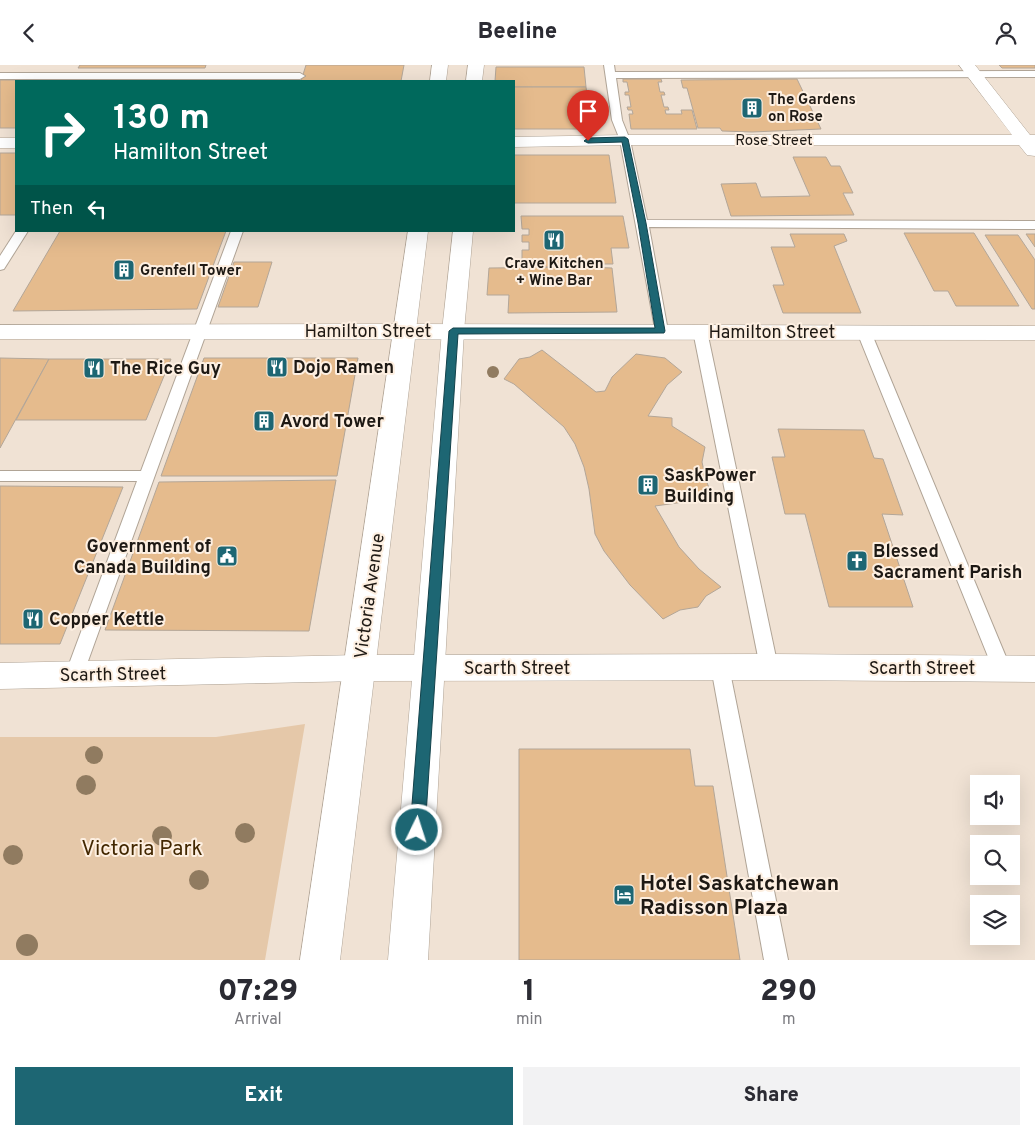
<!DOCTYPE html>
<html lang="en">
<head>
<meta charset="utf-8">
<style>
  :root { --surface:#fff; --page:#f2f2f3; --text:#2b2b33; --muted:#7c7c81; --accent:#1d6673 }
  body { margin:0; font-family:Overpass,sans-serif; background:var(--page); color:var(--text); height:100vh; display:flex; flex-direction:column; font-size:19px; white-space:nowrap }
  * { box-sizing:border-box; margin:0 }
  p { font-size:16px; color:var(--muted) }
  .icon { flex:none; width:28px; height:28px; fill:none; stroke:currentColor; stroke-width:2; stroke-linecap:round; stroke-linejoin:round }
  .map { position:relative; height:895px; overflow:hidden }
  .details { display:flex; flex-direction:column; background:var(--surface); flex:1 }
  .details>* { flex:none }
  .banner { position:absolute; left:15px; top:15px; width:500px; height:152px; border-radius:0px; box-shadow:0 5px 20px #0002; background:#00695c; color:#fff; overflow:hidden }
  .buttons { position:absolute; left:970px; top:710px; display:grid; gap:10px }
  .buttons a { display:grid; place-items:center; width:50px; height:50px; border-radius:0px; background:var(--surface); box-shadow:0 5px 20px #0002; font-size:25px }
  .pin { position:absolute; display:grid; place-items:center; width:42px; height:42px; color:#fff; margin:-51px -21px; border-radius:50% 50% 50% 0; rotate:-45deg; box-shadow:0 0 5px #0007 }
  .pin .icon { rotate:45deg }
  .me { position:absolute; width:55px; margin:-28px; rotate:4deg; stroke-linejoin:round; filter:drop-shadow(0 0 4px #0008) }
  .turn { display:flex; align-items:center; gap:18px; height:105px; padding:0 15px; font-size:22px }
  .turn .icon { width:65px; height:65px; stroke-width:2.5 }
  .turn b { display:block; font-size:35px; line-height:42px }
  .then { display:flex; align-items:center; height:48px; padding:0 15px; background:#0003; gap:10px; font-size:19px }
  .eta { display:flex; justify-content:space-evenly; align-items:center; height:85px; text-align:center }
  .eta b { font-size:30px; font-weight:800; line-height:35px }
  .cta { display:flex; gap:10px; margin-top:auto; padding:10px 15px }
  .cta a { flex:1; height:58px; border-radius:0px; background:var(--accent); color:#fff; font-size:20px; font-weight:800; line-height:58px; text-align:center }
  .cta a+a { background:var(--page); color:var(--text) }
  header { display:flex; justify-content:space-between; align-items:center; height:65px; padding:0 15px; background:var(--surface); font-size:22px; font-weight:800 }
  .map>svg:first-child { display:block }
  .green { fill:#e5c8a9 }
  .building { fill:#e5bb8d; stroke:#b3a698 }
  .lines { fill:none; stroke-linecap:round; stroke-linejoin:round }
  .lane-casing { stroke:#b0a496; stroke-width:2 }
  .street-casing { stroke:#b0a496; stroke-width:1 }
  .primary-casing { stroke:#b0a496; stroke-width:1 }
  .lane { fill:#fff; fill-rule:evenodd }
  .street { fill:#fff; fill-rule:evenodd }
  .primary { fill:#fff; fill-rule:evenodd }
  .tree { fill:#907b60 }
  .route { fill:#1d6673; stroke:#13424b }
  .labels { text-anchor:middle; stroke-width:4; stroke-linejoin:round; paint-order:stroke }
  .far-poi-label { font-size:15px; font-weight:bold; fill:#1e1914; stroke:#fdefe1; text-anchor:start }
  .far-street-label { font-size:15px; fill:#1e1914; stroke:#fdefe1 }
  .street-label { font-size:18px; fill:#1e1914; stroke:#fdefe1 }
  .poi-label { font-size:18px; font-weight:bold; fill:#1e1914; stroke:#fdefe1; text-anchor:start }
  .near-park-label { font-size:21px; fill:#422701; stroke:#fdefe1 }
  .near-poi-label { font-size:21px; font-weight:bold; fill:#1e1914; stroke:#fdefe1; text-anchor:start }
</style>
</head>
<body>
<header><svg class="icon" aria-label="back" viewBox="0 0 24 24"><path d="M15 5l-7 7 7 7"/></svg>Beeline<svg class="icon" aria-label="person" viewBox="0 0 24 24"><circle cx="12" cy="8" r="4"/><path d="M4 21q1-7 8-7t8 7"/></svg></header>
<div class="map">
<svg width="1035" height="895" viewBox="0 0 1035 895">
  <rect width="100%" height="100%" fill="#f0e2d4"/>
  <path class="green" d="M305 659 265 895H0V672H216Z"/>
  <g class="building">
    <path d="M80 0H206L205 3H78Z"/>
    <path d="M306 0H404L401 16H301Z"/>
    <path d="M999 0H1035V3H1002Z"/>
    <path d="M496 2H584L586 22H514V16H495Z"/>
    <path d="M623 14H661L662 17H658L660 27H664L665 30H661L664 42H668L669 45H665L666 49H682L681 45H692L697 64H631L629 49H633L632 45H628L627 42H631L629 30H625V27H629L627 17H623Z"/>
    <path d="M797 14 821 64 752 67 722 66 720 63H698L687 23H683L681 15Z"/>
    <path d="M0 15H118L16 16V63H0Z"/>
    <path d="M514 22H586L591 64H514Z"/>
    <rect x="0" y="88" width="16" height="62"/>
    <path d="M514 90H609L616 138H514Z"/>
    <path d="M793 92H826L831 101H840L853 128H843L854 150 731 151 721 119 756 118 761 132 810 131Z"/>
    <path d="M521 151H623L629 183H611L613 199H586L587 202H522V185H529V177H522V170H529V164H522Z"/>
    <path d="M60 166H226L197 244 13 246Z"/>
    <path d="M904 168H974L1019 241H956L948 226H934Z"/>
    <path d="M790 169H844L847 176 834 181 861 248H783L773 220H784L771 182H795Z"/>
    <path d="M1026 169H1035V182Z"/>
    <path d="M985 170H1018L1035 195V244H1032Z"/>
    <path d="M234 197H272L258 242H218Z"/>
    <path d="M585 202 612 203 617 247 508 248 509 230H487L489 203Z"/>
    <path d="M542 285 596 327 605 326 612 312 636 289 665 293 682 307 667 320 648 351 672 353V361L705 382 702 397 706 415 713 433 655 441 679 482 699 504 721 522 706 531 698 542 680 545 663 554 630 520 604 486 595 469 589 424 584 402 575 379 564 362 514 319 504 314 519 294 530 292Z"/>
    <path d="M0 293 49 294 0 383Z"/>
    <path d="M204 293H358L337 411H161Z"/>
    <path d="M49 294H171L146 355H16Z"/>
    <path d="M778 364 864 365 874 393 883 394 903 450 882 449 913 542H829L805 449H785L772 392H785Z"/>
    <path d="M336 415 309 566 105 565 159 417Z"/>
    <path d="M0 421 123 422 60 579H0Z"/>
    <path d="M519 684H690L695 721H713L740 895H519Z"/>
  </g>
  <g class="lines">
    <g class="lane-casing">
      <g id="lane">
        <path d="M604 0H614L615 7 1035 6V12L616 13 622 55 630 75 647 155 1035 156V164L649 162 668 266 666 269H656L620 75 612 55Z"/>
        <path d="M0 8H300L305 11 300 14H0Z"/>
        <path d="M16 166H28L4 204 0 205V191Z"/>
        <path d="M231 166H243L83 610 81 616 74 618 67 616 65 610 137 416H0V406H141Z"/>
        <path d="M700 262 707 266 778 602 776 607 769 610 762 607 760 602 693 266Z"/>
        <path d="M864 263 871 267 1011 604 1009 609 1002 612 995 609 993 604 857 267Z"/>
        <path d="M720 594 727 597 729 602 788 895H764L711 602 713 597Z"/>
      </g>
    </g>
    <g class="street-casing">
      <g id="street">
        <path d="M959 0H975L1030 70H1035V91L1027 90 1019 80H625L514 82V72L625 70H1012Z"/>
        <rect x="0" y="73" width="16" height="10"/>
        <path d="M404 259 1035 261V275L0 274V260Z"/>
        <path d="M769 589 1035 591V617L769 615 360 616 0 624V598L360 590Z"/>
      </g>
    </g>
    <g class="primary-casing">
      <g id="primary">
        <path d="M432 0H448L446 16H430Z"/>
        <path d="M468 0H484L482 16H466Z"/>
        <path d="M408 166H428L340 895H300Z"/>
        <path d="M453 166H473L464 266 428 895H388L442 266Z"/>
      </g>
    </g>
    <use href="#lane" class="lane"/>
    <use href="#street" class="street"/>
    <use href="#primary" class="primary"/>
  </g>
  <g class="tree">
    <circle cx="493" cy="307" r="6"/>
    <circle cx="94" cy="690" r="9"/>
    <circle cx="86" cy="720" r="10"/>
    <circle cx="245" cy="768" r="10"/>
    <circle cx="162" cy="771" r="10"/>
    <circle cx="13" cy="790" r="10"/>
    <circle cx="199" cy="815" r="10"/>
    <circle cx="27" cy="880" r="11"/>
  </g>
  <path class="route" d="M625 72 628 74 646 158 665 266 664 268 458 269 425 765 423 770 417 772 412 770 410 765 449 266 453 263H655L638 158 622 77 588 78 584 76 588 73Z"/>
  <defs>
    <g id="building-square" transform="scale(1.125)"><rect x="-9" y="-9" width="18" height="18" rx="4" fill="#1d6673" stroke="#fdefe1"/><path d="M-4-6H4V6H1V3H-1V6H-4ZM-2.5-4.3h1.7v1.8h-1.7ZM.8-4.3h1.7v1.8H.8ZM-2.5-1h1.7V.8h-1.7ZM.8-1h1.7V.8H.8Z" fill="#fff"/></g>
    <g id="restaurant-square" transform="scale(1.125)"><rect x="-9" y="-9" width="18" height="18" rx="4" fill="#1d6673" stroke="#fdefe1"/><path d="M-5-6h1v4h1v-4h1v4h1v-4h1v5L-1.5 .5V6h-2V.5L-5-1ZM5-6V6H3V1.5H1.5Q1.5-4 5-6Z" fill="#fff"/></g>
    <g id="civic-square" transform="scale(1.125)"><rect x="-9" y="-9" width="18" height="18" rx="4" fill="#1d6673" stroke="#fdefe1"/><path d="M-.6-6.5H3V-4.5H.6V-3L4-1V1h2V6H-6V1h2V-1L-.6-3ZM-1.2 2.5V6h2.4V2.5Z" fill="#fff"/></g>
    <g id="church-square" transform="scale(1.125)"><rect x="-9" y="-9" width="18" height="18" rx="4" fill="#1d6673" stroke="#fdefe1"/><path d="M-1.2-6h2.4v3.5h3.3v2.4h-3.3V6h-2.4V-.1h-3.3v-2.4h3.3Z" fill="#fff"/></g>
    <g id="hotel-square" transform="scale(1.125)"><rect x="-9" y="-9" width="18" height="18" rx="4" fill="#1d6673" stroke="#fdefe1"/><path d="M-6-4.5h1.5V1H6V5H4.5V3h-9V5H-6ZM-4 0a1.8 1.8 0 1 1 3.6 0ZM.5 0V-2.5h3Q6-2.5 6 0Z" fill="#fff"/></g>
  </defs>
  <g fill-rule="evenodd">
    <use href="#building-square" x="752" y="43"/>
    <use href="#restaurant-square" x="554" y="175"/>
    <use href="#building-square" x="124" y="205"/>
    <use href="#restaurant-square" x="277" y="302"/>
    <use href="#restaurant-square" x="94" y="303"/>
    <use href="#building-square" x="264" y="356"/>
    <use href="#building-square" x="648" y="420"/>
    <use href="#civic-square" x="227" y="491"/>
    <use href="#church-square" x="857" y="496"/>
    <use href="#restaurant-square" x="33" y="554"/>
    <use href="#hotel-square" x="624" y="830"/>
  </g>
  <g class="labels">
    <g class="far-poi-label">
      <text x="768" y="39">The Gardens<tspan x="768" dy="17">on Rose</tspan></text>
      <text x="554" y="203" text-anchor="middle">Crave Kitchen<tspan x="554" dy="17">+ Wine Bar</tspan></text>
      <text x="140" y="210">Grenfell Tower</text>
    </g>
    <g class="far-street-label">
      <text x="774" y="80">Rose Street</text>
    </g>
    <g class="street-label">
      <text x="368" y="272">Hamilton Street</text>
      <text x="772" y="273">Hamilton Street</text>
      <text transform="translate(369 531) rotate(-82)" y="6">Victoria Avenue</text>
      <text x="517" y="609">Scarth Street</text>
      <text x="922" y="609">Scarth Street</text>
      <text transform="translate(113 609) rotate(-1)" y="6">Scarth Street</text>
    </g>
    <g class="poi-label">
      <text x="293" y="308">Dojo Ramen</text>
      <text x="110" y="309">The Rice Guy</text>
      <text x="280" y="362">Avord Tower</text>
      <text x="664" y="416">SaskPower<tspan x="664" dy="21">Building</tspan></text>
      <text x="211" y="487" text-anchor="end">Government of<tspan x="211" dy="21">Canada Building</tspan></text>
      <text x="873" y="492">Blessed<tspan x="873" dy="21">Sacrament Parish</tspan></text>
      <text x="49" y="560">Copper Kettle</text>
    </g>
    <g class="near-park-label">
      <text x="142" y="790">Victoria Park</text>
    </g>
    <g class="near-poi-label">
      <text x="640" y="825">Hotel Saskatchewan<tspan x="640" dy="24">Radisson Plaza</tspan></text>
    </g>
  </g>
</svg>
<div class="buttons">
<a><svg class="icon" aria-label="sound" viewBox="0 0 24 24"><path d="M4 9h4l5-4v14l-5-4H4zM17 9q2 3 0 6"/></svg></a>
<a><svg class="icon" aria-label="search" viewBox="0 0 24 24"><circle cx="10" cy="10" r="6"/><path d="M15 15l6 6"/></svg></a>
<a><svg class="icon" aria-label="layers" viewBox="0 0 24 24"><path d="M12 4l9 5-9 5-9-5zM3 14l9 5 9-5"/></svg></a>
</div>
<div class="pin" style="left:588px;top:76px;background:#d93025"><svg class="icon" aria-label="arrive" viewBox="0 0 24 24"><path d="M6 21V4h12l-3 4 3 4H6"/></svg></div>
<svg class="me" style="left:417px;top:765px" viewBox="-20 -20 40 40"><circle r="17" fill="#1d6673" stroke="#fff" stroke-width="3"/><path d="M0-11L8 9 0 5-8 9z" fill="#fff"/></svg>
<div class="banner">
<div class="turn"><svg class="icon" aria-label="right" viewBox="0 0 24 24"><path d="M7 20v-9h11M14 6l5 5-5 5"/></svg><div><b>130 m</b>Hamilton Street</div></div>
<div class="then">Then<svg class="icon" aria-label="left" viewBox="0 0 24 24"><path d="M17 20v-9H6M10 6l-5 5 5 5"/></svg></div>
</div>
</div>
<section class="details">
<div class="eta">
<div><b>07:29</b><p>Arrival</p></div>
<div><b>1</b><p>min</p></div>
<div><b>290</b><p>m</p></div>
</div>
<div class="cta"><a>Exit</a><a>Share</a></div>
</section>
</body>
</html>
